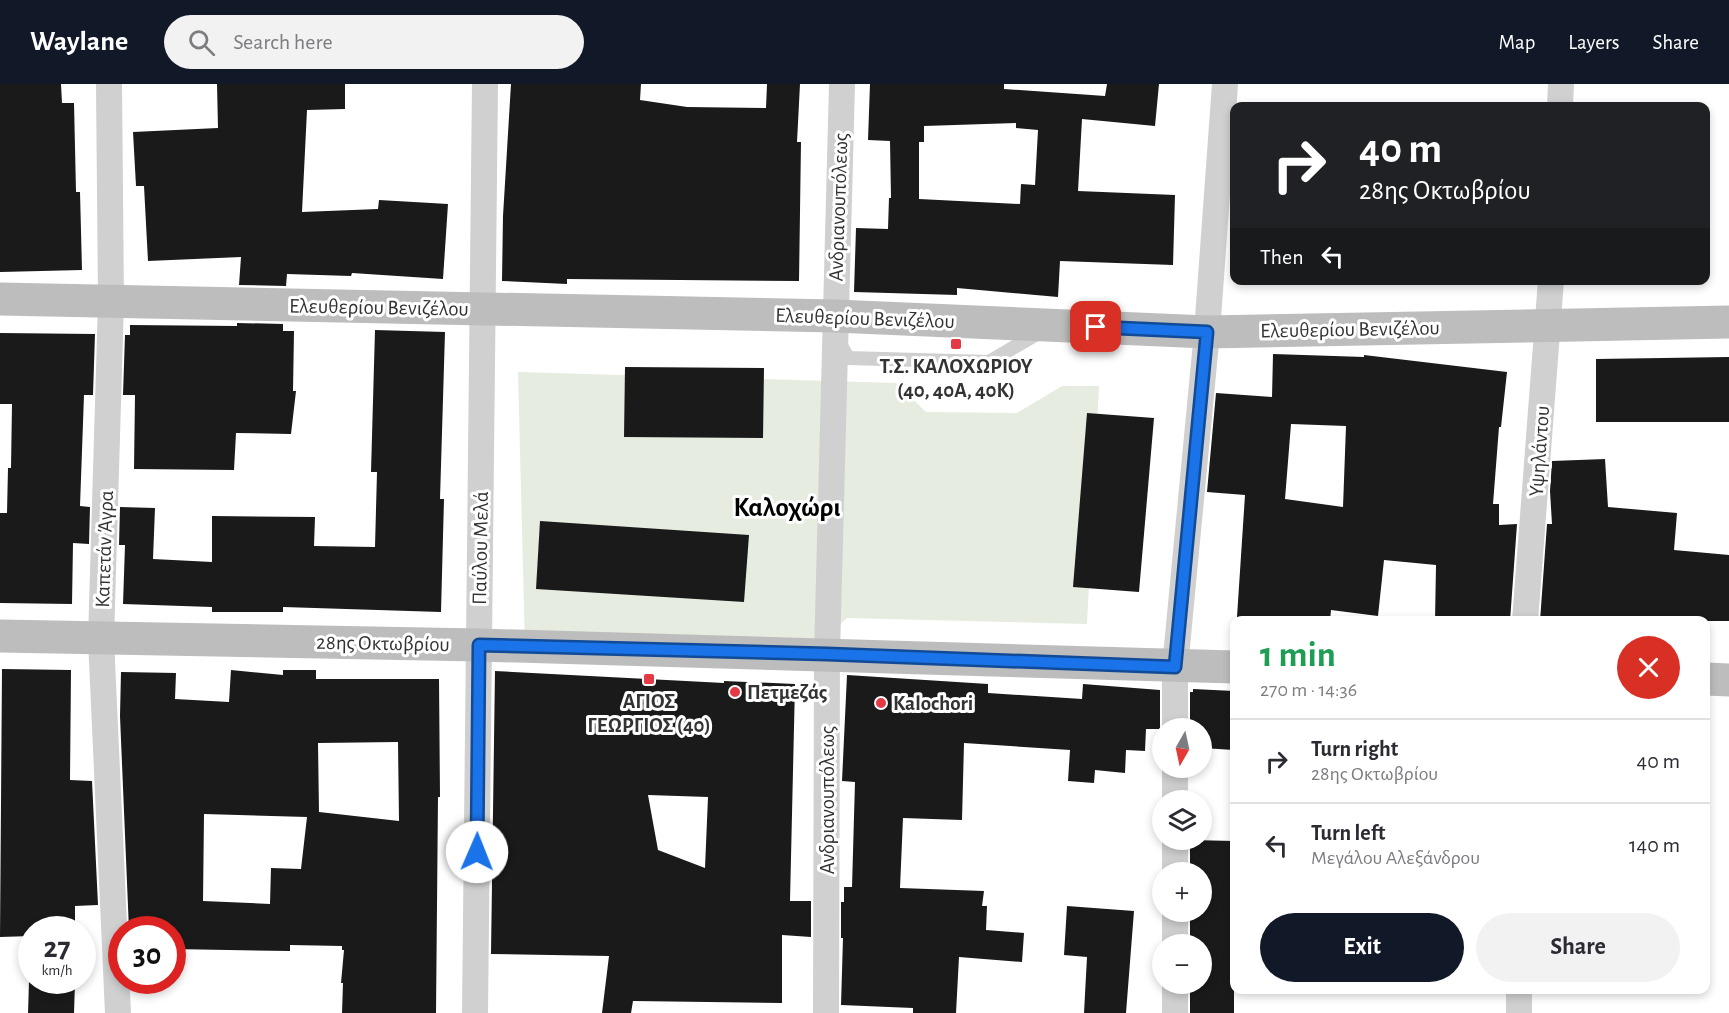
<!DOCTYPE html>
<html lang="en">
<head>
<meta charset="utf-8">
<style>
  :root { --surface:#fff; --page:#f2f2f3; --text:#2b2b33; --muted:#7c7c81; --line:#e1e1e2; --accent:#111827 }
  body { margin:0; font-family:"Alegreya Sans",sans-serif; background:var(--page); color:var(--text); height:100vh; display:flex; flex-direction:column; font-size:22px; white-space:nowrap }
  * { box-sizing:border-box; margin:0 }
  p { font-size:20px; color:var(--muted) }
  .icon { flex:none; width:33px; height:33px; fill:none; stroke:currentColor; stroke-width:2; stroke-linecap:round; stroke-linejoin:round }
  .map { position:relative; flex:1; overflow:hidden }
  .sheet { position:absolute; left:1230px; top:532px; width:480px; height:378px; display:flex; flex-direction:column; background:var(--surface); border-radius:12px; box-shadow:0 3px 9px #0003 }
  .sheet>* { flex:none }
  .guide { position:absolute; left:1230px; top:18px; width:480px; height:183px; border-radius:12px; box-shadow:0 3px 9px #0003; background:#202124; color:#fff; overflow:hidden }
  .needle { width:39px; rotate:189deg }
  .buttons { position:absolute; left:1152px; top:634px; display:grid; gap:12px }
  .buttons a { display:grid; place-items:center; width:60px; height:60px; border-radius:50%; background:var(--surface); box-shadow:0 3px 9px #0003; font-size:30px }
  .speed { position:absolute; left:18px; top:832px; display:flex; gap:12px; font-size:30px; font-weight:700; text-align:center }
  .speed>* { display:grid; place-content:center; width:78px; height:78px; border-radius:50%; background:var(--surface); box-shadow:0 3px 9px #0003; line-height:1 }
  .speed small { font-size:15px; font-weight:400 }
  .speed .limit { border:9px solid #d22; background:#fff; color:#111 }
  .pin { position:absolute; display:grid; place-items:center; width:51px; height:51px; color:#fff; margin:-26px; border-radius:12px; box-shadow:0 3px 9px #0006 }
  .me { position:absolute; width:66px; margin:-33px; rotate:1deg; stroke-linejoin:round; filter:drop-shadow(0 0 4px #0008) }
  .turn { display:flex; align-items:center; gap:21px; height:126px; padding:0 30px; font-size:27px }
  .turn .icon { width:78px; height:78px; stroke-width:2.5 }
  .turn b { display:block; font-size:42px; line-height:51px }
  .then { display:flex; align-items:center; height:57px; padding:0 30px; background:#0003; gap:12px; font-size:22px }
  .round { display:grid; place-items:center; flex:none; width:63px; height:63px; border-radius:32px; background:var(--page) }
  .summary { display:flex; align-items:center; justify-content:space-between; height:102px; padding:0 30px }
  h1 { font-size:36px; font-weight:600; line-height:45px; color:#1e9e55 }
  .primary-button { display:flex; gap:12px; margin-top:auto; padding:12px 30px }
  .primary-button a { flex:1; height:69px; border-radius:36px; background:var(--accent); color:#fff; font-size:24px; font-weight:600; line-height:69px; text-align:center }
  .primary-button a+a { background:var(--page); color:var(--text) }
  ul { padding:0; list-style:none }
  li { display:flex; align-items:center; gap:18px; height:84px; padding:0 30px; border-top:2px solid var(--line) }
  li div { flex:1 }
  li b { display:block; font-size:22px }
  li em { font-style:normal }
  header { display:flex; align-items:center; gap:36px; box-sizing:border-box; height:84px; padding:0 30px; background:var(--accent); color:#fff }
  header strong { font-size:28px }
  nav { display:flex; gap:33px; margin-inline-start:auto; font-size:21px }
  .search { width:420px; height:54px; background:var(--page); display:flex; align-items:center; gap:15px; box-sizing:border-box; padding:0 21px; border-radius:33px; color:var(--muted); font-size:22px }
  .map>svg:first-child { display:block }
  .green { fill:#e6ecdf }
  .building { fill:#1a1a1a; fill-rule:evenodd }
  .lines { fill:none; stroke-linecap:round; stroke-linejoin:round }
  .lane { stroke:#d0d0d0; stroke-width:14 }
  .street { stroke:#d0d0d0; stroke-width:26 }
  .secondary { stroke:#bdbdbd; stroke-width:33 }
  .route-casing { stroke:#114b97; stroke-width:15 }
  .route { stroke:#1a73e8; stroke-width:10 }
  .poi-dot { fill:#e63946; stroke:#fff; stroke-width:2 }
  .labels { text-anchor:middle; stroke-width:6; stroke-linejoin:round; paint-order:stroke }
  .street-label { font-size:21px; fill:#333; stroke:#fff }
  .poi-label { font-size:21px; font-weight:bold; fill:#333; stroke:#fff }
  .district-label { font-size:27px; font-weight:bold; fill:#000; stroke:#fff }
</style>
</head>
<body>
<header>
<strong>Waylane</strong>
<div class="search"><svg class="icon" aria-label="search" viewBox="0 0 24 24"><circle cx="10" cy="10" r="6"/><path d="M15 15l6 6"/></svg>Search here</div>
<nav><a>Map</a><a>Layers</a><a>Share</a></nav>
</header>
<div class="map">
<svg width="1729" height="929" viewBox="0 0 1729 929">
  <rect width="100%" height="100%" fill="#fff"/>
  <path class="green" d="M518 288 896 299 926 328 1017 329 1062 302H1099L1087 540 847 534 815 563 525 562Z"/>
  <g class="building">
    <path d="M0 0H61L62 19H74L76 108H80L82 186 0 188Z"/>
    <path d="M217 0H345V25L307 26 302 128 378 125 379 116 448 120 443 195 352 189 351 192 287 190 286 202 239 201 241 173 148 177 144 102H136L133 48 218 44Z"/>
    <path d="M511 0H641L640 16 687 23 766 24 767 0H800L797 58H801L799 197 567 195V200L502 197 503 132Z"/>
    <path d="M870 0H1004V5L1105 12 1107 0H1159L1155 42 1082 35 1078 107 1175 111 1173 181 1060 177 1058 213 957 204V211L854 208 856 144 888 145 889 114H891L890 57 868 56ZM1016 39V44L1038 46 1035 101 1021 100 1020 120 919 115V58H924V42Z"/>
    <path d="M237 239 283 240V247H294L293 307H296L291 350 236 349 234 386 134 385 135 311H123L125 251H130V241L237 242Z"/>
    <path d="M375 246 445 248 440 415H444L441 528 283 523V528H212V523L123 520 125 461H119L120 423 155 424 153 475 212 478V432L315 433 314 462 375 463 377 388H371Z"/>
    <path d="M0 249 95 250 93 311H84L80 422 90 423 89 460 73 459 72 520 0 519V429H7L8 384H11L12 320H0Z"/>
    <path d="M1273 270 1364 273V271L1507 288 1501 343H1499L1493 420H1499V441L1517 440 1510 537H1435L1436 481 1384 476 1378 532 1331 526 1330 537 1237 533 1245 411 1207 408 1216 309 1272 313ZM1291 340 1346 342 1343 423 1285 415Z"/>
    <path d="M1729 273V338H1596V275Z"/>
    <path d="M625 283 764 284 763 354 624 353Z"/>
    <path d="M1087 329 1154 334 1139 508 1073 503Z"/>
    <path d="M1605 375 1608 423 1677 429 1674 466 1729 471V537H1540L1547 440H1552L1550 407 1552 377Z"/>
    <path d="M540 437 749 451 744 518 536 505Z"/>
    <path d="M2 585 71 586 70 696 92 697 98 821 75 822V846H32V852L0 853Z"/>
    <path d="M231 586 283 591V586H316V595H439L440 713H438L436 929H342L343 899H341L344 866H342V862L290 861V867L172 865V846H129L120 632 121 588 176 589 175 615 229 618ZM398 658 399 737 319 728 318 659ZM204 730 307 733 301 785 271 784 270 820 203 817Z"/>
    <path d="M495 587 724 599V597L795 600 790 817H811V853L782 851V919L633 917 631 929H602L609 872 491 870ZM648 711 708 713 705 784 658 766Z"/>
    <path d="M847 591 988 600V609L1082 615 1083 600 1160 606V645H1146L1145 667 1126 666 1125 689 1095 686 1094 699 1068 697 1070 666 964 659 962 736 903 734 900 804 984 807 982 822H987L986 846 1024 849 1022 878 959 873 956 929H913V924L841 921 843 854H841V818H844V803H852L855 698 842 697Z"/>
    <path d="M1193 605 1234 607V666L1202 664V645H1190V608H1193Z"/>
    <path d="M1190 756 1234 757V929H1190V900H1202V861H1190V828H1202V789H1190Z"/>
    <path d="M1067 822 1134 827 1126 929H1084L1087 873 1064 871Z"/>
    <path d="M29 897H75L74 929H28Z"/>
  </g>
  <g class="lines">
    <path class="lane" d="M839 258 848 274 989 278 1040 248"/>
    <g class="street">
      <path d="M109 0 111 218 101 555 118 929"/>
      <path d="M1560 22 1561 0"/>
      <path d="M1525 537 1551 196"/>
      <path d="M1175 645V583L1207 248 1225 0"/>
      <path d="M1175 684V717"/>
      <path d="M1175 756V789"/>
      <path d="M1175 828V861"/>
      <path d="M1175 900V929"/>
      <path d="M475 929 485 0"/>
      <path d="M826 929 827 570 842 0"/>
      <path d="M1519 929V906"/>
    </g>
    <g class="secondary">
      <path d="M0 215 835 232 1207 248 1729 238"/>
      <path d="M0 552 479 561 1234 583"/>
      <path d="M1706 595 1729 596"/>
    </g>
  </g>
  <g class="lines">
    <g class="route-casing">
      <path id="route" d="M477 768 479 561 827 570 1175 583 1207 248 1096 243"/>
    </g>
    <use href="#route" class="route"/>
  </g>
  <g class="poi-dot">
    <rect x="950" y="254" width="12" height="12" rx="3"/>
    <rect x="643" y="589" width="12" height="12" rx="3"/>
    <circle cx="735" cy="608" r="6"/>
    <circle cx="881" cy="619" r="6"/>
  </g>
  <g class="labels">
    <g class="street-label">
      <text transform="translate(838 123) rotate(-88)" y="7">Ανδριανουπόλεως</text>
      <text transform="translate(379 223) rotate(1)" y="7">Ελευθερίου Βενιζέλου</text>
      <text transform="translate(865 234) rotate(2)" y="7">Ελευθερίου Βενιζέλου</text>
      <text transform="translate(1350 245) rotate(-1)" y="7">Ελευθερίου Βενιζέλου</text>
      <text transform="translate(1539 367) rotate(-86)" y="7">Υψηλάντου</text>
      <text transform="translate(480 464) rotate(-89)" y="7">Παύλου Μελά</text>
      <text transform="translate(104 465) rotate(-88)" y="7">Καπετάν Άγρα</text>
      <text transform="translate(383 559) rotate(1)" y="7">28ης Οκτωβρίου</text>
      <text transform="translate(827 716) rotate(-90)" y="7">Ανδριανουπόλεως</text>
    </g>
    <g class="poi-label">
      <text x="956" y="289">Τ.Σ. ΚΑΛΟΧΩΡΙΟΥ<tspan x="956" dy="24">(40, 40Α, 40Κ)</tspan></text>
      <text x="747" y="615" text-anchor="start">Πετμεζάς</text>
      <text x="649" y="624">ΑΓΙΟΣ<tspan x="649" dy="24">ΓΕΩΡΓΙΟΣ (40)</tspan></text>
      <text x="893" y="626" text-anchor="start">Kalochori</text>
    </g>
    <g class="district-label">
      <text x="787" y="432">Καλοχώρι</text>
    </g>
  </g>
</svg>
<div class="buttons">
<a><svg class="needle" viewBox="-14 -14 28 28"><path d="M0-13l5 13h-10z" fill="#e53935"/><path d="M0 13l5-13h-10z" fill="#7c7c81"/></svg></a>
<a><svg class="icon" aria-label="layers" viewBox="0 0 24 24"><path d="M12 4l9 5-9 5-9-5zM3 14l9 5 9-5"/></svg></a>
<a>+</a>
<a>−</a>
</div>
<div class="speed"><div>27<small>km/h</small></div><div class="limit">30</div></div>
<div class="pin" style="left:1096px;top:243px;background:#d93025"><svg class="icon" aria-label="arrive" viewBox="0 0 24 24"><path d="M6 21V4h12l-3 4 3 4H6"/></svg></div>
<svg class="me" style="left:477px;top:768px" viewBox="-20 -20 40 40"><circle r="19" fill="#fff"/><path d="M0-13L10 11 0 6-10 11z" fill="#1a73e8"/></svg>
<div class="guide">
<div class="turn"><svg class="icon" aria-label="right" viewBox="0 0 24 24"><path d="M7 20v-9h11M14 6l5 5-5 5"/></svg><div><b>40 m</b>28ης Οκτωβρίου</div></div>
<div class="then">Then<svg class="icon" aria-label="left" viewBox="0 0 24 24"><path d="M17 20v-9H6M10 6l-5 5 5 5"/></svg></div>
</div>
<section class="sheet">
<div class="summary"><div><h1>1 min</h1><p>270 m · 14:36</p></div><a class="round" style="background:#d93025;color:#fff"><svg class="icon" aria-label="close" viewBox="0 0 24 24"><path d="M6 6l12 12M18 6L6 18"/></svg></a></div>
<ul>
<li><svg class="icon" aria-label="right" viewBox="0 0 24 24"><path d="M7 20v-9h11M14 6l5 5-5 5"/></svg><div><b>Turn right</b><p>28ης Οκτωβρίου</p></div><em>40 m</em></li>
<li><svg class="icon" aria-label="left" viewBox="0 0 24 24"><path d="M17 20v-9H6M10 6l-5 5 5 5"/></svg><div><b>Turn left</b><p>Μεγάλου Αλεξάνδρου</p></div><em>140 m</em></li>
</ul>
<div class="primary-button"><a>Exit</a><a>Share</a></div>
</section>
</div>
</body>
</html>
